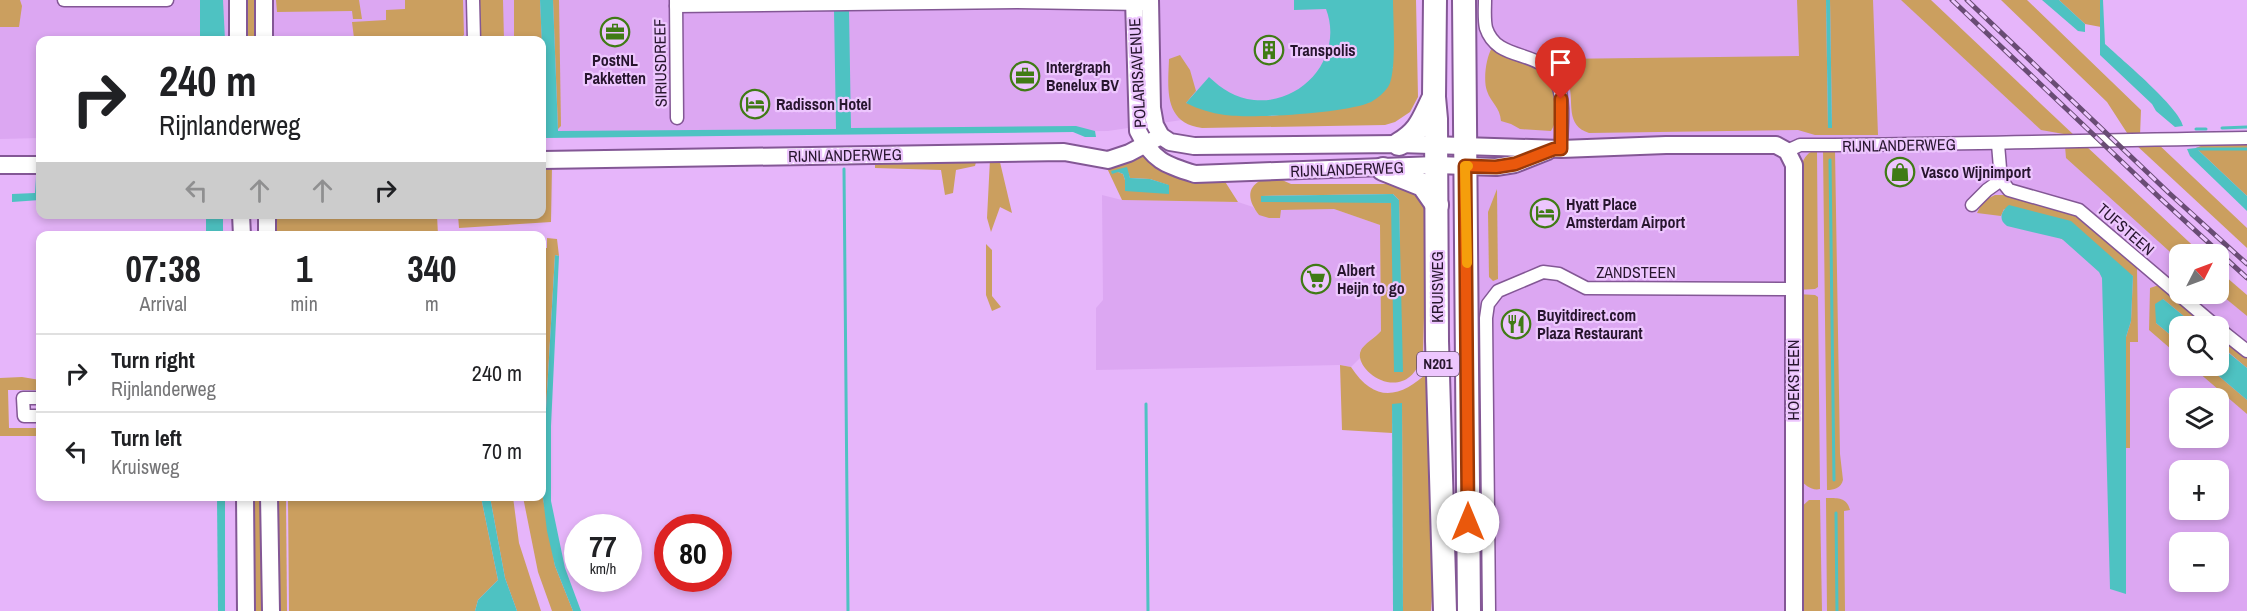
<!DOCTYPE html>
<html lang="en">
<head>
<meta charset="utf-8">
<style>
  :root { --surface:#fff; --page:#f2f2f2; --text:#202124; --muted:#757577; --line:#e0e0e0 }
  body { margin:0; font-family:"Archivo Narrow",sans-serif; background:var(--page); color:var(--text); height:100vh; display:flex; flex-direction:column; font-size:22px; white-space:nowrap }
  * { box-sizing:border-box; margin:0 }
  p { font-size:20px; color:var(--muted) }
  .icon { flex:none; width:33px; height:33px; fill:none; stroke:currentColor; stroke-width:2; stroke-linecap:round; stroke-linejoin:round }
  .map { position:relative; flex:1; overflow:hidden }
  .side { position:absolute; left:36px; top:231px; width:510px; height:270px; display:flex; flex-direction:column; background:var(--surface); border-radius:12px; box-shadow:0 3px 9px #0003 }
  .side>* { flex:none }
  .top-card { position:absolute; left:36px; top:36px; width:510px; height:183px; border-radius:12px; box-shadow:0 3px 9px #0003; background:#fff; color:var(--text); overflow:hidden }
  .needle { width:39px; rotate:48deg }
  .tools { position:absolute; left:2169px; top:244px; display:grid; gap:12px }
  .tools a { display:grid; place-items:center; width:60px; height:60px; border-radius:12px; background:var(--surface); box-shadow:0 3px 9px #0003; font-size:30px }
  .speed { position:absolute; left:564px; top:514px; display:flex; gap:12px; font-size:30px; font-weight:700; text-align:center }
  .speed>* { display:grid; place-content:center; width:78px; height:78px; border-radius:50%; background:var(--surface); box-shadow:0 3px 9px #0003; line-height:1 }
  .speed small { font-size:15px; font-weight:400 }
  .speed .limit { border:9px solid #d22; background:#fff; color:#111 }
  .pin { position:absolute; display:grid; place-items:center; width:51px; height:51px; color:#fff; margin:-62px -26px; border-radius:50% 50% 50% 0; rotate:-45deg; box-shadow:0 0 6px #0007 }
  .pin .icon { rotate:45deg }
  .me { position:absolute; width:66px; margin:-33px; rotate:0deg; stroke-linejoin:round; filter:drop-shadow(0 0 4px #0008) }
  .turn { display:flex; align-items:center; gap:21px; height:126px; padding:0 24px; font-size:27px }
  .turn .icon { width:78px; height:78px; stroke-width:2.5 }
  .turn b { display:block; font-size:42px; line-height:51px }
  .lanes { display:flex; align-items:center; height:57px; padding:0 24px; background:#0003; justify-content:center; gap:30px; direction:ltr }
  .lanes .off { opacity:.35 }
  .eta { display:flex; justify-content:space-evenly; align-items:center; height:102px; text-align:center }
  .eta b { font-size:36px; font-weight:700; line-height:42px }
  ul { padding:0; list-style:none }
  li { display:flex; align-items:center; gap:18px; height:78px; padding:0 24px; border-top:2px solid var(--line) }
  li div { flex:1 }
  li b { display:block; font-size:22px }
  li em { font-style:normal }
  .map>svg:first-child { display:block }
  .built { fill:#dca7f2; fill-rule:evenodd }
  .green { fill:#cb9f5f; fill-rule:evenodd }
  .water { fill:#4ec2c2 }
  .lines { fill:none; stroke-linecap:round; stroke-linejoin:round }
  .stream { stroke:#4ec2c2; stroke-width:3 }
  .street-casing { stroke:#835795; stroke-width:15 }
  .secondary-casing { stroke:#835795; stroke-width:20 }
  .highway-casing { stroke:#835795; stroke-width:26 }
  .street { stroke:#fff; stroke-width:12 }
  .secondary { stroke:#fff; stroke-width:16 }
  .highway { stroke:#fff; stroke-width:22 }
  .rail-casing { stroke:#694c74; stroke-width:5 }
  .rail { stroke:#edc6fe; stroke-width:3; stroke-dasharray:9; stroke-linecap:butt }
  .route-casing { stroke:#983908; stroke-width:15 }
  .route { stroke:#ea580c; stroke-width:10 }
  .slow { stroke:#f59e0b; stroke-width:10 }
  .labels { text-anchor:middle; stroke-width:4.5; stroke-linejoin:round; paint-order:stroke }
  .shield { fill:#edc6fe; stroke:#624a6c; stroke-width:1.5 }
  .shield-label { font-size:15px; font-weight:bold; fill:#27152e }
  .poi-label { font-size:16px; font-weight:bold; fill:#27152e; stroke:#edc6fe; text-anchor:start }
  .street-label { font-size:16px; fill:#27152e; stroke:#edc6fe }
</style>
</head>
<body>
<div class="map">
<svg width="2247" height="611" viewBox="0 0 2247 611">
  <rect width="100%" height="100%" fill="#e6b5fa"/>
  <g class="built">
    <path d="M0 0H1366L1335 97 1108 131 542 135V40H40V138L0 139Z"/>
    <path d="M1455 0H1928L2072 141 2180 255V294H2218L2219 273 2247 298V611H1459ZM2180 327H2218V366H2180ZM2180 399H2218V438H2180ZM2180 471H2218V510H2180ZM2180 543H2218V582H2180Z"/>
    <path d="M1102 195 1122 200 1238 202 1253 207 1259 215 1281 210 1334 209 1380 225 1381 331 1363 347 1360 351V358L1351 367 1340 365 1096 370V308L1103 300Z"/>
  </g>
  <g class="green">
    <path d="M0 0H20L22 6 19 27H0Z"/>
    <path d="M242 0H259L257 35 253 37 245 35Z"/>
    <path d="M276 0H359L362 19H353L352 11 277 12Z"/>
    <path d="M405 0H463L464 35 462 37 354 38 352 22 386 20V10L405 9Z"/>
    <path d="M479 0H503L504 40H480Z"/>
    <path d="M514 0H540L546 128 542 129V40H514Z"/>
    <path d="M553 0H559L561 126 558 129Z"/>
    <path d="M1393 0H1416L1418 97 1410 112 1395 122 1385 125 1202 128C1163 123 1168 88 1169 59L1180 55 1190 70 1196 91 1186 103 1269 116 1345 108 1370 102 1393 67Z"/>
    <path d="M1797 0H1826L1828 128 1832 127 1830 0H1873L1878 135H1815L1798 130 1589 133C1565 125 1574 103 1569 84 1565 71 1557 62 1546 54L1555 46V59L1799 56Z"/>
    <path d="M1901 0H1931L2075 136 2041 130Z"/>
    <path d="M2001 0H2027L2141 110 2140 136H2129L2107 102Z"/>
    <path d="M2059 0H2100L2101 27 2085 24Z"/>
    <path d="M1492 48C1519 69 1558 59 1556 107 1555 116 1556 123 1551 131L1520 129 1511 124 1501 121C1500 107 1491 103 1487 91 1483 80 1486 57 1492 48Z"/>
    <path d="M2210 142H2247V196L2196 148Z"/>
    <path d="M2157 143 2247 228V248L2135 144Z"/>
    <path d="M2065 146H2086L2203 255H2180L2179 260 2066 158Z"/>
    <path d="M1823 149 1835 150 1840 454 1843 480C1841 488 1834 490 1827 490Z"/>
    <path d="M1817 150 1818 287 1815 289 1797 290 1802 257 1801 165C1805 157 1808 151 1817 150Z"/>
    <path d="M1136 156H1143L1168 173 1224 180 1238 202 1122 200 1106 166ZM1118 172 1128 173 1130 178 1150 179 1168 185 1125 191V180L1123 174Z"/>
    <path d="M977 158 975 166 956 170 953 193 945 195 941 170 875 168V160Z"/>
    <path d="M999 158 1012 213 1000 207 991 232 987 218 990 159Z"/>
    <path d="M542 166H552L551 222 459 228 458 215 542 214Z"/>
    <path d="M1261 180H1282L1291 184H1403L1413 187 1427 208 1423 354C1407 410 1351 370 1361 350 1363 345 1377 336 1381 331L1380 225 1334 209 1281 210 1280 218H1269L1259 215C1249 202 1245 189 1261 180ZM1393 194 1399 200 1402 372 1391 203 1261 196Z"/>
    <path d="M1497 189 1498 279 1493 281 1489 277 1488 212Z"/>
    <path d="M1995 195H2005L2069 211 2137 267 2138 342H2130V448H2126V337L2131 321 2133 276 2004 209 2001 216 1977 213 1983 201Z"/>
    <path d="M274 215H437L438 235H274Z"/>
    <path d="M547 238 557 239 559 256 555 255 545 426 543 498 555 566 573 611H552L538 572 523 497 542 496V248H547Z"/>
    <path d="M986 244 992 250V296L1001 307 992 311 986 295Z"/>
    <path d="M2218 270 2247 295V316L2219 293Z"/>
    <path d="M2159 285 2209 327H2197L2163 299 2156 323 2179 342V356L2149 330 2150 288Z"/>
    <path d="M1797 294 1815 295 1818 297 1820 489C1812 491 1805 485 1799 479V468L1804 467 1802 311Z"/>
    <path d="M2218 335 2247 358V368L2219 344Z"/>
    <path d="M1340 365 1351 367C1375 404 1401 398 1429 371L1434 567 1431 611H1403L1402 404 1392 405V433L1342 430Z"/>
    <path d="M2191 366H2207L2247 400V414Z"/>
    <path d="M22 377 40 380V390H8L9 428H40V436H0V378Z"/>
    <path d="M250 497H264L265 611H251Z"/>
    <path d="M275 497H286L287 611H277Z"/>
    <path d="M288 497H481L498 580 478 600 475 611H289Z"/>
    <path d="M490 497H513L519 543 541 611H517L505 578Z"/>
    <path d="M1826 498C1837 498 1847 497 1850 510L1844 511 1845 611H1827Z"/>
    <path d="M1809 500H1820L1822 611H1800L1799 509Z"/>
  </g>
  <g class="water">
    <path d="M200 0H223L225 40H200Z"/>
    <path d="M540 0H553L558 131 836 129 834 10H849L851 128 1076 126 1095 131 1096 137H1085L1073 132 546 138Z"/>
    <path d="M1294 0H1393C1393 18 1397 74 1388 87 1384 93 1378 98 1371 102 1347 113 1253 119 1225 115 1211 113 1198 109 1186 103L1209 77C1222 89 1235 98 1254 100 1303 105 1344 56 1326 9L1294 10Z"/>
    <path d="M1826 0H1830L1832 128H1828Z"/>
    <path d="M2042 0H2059L2085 24V32L2078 31Z"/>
    <path d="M2100 0H2103L2105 44C2122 60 2179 107 2183 126L2175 127 2156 111 2152 104 2100 55Z"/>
    <path d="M2196 148 2247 196V211L2190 156 2187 149Z"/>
    <path d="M1127 167 1130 178 1150 179 1169 185V194L1125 191V180L1123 174 1118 172 1112 174 1111 171Z"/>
    <path d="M36 177H40V200L12 202V194L35 193Z"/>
    <path d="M1393 194 1399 200 1403 372H1394L1391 203 1261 202V196Z"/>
    <path d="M2009 205 2071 221 2133 276 2131 321 2126 337V594L2110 589 2102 278 2099 272 2062 239 2007 226C1998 220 2001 211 2009 205Z"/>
    <rect x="206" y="215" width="17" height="20"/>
    <path d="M555 255 559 256 551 426V501L565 568 581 611H573L555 566 547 531 543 498 545 426Z"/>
    <path d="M2163 299 2197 327H2180L2179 342 2156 323 2155 304Z"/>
    <path d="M2219 345 2247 368V400L2207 366H2218Z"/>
    <path d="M1402 403 1403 611H1393L1392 404Z"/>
    <path d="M217 497H225V611H218Z"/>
    <path d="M481 497H490L505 578 517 611H475L478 600 498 580Z"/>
  </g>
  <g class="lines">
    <g class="stream">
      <path d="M2222 128 2247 127"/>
      <path d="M2196 129H2206"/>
      <path d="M2197 149H2247"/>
      <path d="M1830 160 1834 480"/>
      <path d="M844 169 848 611"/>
      <path d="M1146 404 1148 611"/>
      <path d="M1836 513 1837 611"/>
    </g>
    <g class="street-casing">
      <g id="street">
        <path d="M64 0H167"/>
        <path d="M473 0 474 40"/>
        <path d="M676 0 677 118"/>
        <path d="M1485 0C1485 9 1484 19 1486 28 1498 65 1545 46 1558 85 1565 104 1561 129 1561 149"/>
        <path d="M676 6 1017 2 1143 4"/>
        <path d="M1998 144 2001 180 2009 190 2079 210 2217 327"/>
        <path d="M1787 151 1800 145C1949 145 2098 140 2247 138"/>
        <path d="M1972 205 1987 190 2001 180"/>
        <path d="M2218 328 2247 351"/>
        <path d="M40 398H23L24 416H40"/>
        <path d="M1489 611 1486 318 1488 304 1498 291 1543 272 1559 274 1586 288 1792 289"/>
      </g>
    </g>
    <g class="secondary-casing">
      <g id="secondary">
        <path d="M238 0V40"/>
        <path d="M264 0V40"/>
        <path d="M1134 0 1138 131C1152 160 1165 165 1195 174L1436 165 1496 167 1515 164 1548 151"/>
        <path d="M1150 0 1152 108 1155 125 1161 136 1170 142 1194 146 1399 144 1561 149 1666 145H1776L1787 151 1794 165V611"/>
        <path d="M542 160 1064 152 1108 160 1129 153 1161 136"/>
        <path d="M0 165H40"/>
        <path d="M241 214 242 236"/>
        <path d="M267 214V236"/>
        <path d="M245 496 246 611"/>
        <path d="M269 496 271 611"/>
      </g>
    </g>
    <g class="highway-casing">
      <g id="highway">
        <path d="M1435 0 1434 97 1436 119 1437 341 1445 611"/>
        <path d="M1464 0 1469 611"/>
        <path d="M1399 144C1420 132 1423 119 1433 99"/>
        <path d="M1383 169 1423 185 1437 205"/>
      </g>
    </g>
    <use href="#street" class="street"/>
    <use href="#secondary" class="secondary"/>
    <use href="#highway" class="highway"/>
    <g class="rail-casing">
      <g id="rail">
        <path d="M1952 0 2161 199 2247 278"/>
        <path d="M1967 0 2169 193 2247 264"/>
      </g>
    </g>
    <use href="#rail" class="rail"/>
  </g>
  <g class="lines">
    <g class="route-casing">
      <path id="route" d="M1468 522 1465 166 1496 167 1515 164 1554 149H1561V99"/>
    </g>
    <use href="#route" class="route"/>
    <path class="slow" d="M1467 263 1465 166H1468"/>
  </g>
  <defs>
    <g id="office-ring" transform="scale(1.5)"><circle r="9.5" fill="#edc6fe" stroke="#407b15" stroke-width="1.5"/><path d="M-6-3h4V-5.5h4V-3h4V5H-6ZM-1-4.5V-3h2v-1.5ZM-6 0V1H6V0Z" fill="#407b15"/></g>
    <g id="building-ring" transform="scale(1.5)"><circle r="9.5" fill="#edc6fe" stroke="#407b15" stroke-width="1.5"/><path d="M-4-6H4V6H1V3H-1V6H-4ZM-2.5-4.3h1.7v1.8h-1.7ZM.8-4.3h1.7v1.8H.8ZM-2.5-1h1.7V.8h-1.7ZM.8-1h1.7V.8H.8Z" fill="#407b15"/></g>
    <g id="hotel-ring" transform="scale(1.5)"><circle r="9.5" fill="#edc6fe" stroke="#407b15" stroke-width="1.5"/><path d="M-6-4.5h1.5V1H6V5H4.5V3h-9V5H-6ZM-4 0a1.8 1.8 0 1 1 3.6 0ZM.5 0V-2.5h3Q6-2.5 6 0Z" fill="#407b15"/></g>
    <g id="shop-ring" transform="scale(1.5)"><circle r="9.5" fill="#edc6fe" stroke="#407b15" stroke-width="1.5"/><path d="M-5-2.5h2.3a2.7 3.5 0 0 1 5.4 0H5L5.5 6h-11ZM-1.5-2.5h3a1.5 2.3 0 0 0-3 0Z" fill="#407b15"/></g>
    <g id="supermarket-ring" transform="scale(1.5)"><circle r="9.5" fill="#edc6fe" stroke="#407b15" stroke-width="1.5"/><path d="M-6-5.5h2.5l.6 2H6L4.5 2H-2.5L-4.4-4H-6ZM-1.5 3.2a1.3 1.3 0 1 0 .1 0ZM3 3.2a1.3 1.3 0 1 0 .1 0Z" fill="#407b15"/></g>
    <g id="restaurant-ring" transform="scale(1.5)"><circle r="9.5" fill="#edc6fe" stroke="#407b15" stroke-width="1.5"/><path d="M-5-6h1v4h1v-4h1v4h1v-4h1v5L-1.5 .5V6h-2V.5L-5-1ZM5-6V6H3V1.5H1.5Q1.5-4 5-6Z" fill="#407b15"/></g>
  </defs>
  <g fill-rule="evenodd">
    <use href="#office-ring" x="615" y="32"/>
    <use href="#building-ring" x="1269" y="50"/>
    <use href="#office-ring" x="1025" y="76"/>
    <use href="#hotel-ring" x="755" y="104"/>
    <use href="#shop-ring" x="1900" y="172"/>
    <use href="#hotel-ring" x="1545" y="213"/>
    <use href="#supermarket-ring" x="1316" y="279"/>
    <use href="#restaurant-ring" x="1516" y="324"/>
  </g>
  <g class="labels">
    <rect class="shield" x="1417" y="352" width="42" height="24" rx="4.5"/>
    <g class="shield-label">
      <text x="1438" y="369">N201</text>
    </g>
    <g class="poi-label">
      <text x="1290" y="56">Transpolis</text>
      <text x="615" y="66" text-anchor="middle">PostNL<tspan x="615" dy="18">Pakketten</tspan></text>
      <text x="1046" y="73">Intergraph<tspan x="1046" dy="18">Benelux BV</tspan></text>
      <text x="776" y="110">Radisson Hotel</text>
      <text x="1921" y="178">Vasco Wijnimport</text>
      <text x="1566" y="210">Hyatt Place<tspan x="1566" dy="18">Amsterdam Airport</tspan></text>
      <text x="1337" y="276">Albert<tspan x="1337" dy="18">Heijn to go</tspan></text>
      <text x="1537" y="321">Buyitdirect.com<tspan x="1537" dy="18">Plaza Restaurant</tspan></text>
    </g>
    <g class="street-label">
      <text transform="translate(660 63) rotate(-91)" y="6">SIRIUSDREEF</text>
      <text transform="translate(1137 73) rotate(-93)" y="6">POLARISAVENUE</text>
      <text transform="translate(1899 145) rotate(-1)" y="6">RIJNLANDERWEG</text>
      <text transform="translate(845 155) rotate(-1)" y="6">RIJNLANDERWEG</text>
      <text transform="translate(1347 169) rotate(-2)" y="6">RIJNLANDERWEG</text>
      <text transform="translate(2126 229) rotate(41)" y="6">TUFSTEEN</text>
      <text x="1636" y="278">ZANDSTEEN</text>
      <text transform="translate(1437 287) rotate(-90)" y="6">KRUISWEG</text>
      <text transform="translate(1793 380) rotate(-90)" y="6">HOEKSTEEN</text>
    </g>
  </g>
</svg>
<div class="tools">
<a><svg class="needle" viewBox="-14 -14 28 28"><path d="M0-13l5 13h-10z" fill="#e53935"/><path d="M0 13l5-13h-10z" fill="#757577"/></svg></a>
<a><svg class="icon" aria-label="search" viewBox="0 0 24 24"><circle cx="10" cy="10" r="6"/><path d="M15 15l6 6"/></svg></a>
<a><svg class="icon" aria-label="layers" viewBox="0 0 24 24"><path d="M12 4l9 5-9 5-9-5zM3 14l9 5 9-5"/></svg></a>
<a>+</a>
<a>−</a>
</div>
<div class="speed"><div>77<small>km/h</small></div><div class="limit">80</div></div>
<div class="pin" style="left:1561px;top:99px;background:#d93025"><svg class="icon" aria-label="arrive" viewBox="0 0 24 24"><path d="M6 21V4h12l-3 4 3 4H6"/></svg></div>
<svg class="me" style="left:1468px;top:522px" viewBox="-20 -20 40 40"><circle r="19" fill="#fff"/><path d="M0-13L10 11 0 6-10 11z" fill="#ea580c"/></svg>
<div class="top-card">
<div class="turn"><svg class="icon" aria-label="right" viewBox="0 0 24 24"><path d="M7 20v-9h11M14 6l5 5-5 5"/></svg><div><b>240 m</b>Rijnlanderweg</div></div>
<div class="lanes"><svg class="icon off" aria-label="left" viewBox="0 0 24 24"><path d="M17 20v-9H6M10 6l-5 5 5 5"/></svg><svg class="icon off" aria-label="ahead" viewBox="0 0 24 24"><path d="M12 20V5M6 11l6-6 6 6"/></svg><svg class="icon off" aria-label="ahead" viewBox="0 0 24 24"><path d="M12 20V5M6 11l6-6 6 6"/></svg><svg class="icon" aria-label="right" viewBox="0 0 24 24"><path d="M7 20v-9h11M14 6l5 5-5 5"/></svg></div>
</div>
<section class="side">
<div class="eta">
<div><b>07:38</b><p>Arrival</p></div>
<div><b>1</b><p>min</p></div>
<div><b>340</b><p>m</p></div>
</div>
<ul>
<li><svg class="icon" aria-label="right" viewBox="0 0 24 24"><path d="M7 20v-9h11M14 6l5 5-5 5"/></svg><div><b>Turn right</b><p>Rijnlanderweg</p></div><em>240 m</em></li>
<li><svg class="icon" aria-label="left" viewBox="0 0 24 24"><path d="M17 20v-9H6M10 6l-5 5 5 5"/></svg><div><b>Turn left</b><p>Kruisweg</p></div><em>70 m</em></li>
</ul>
</section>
</div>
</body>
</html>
